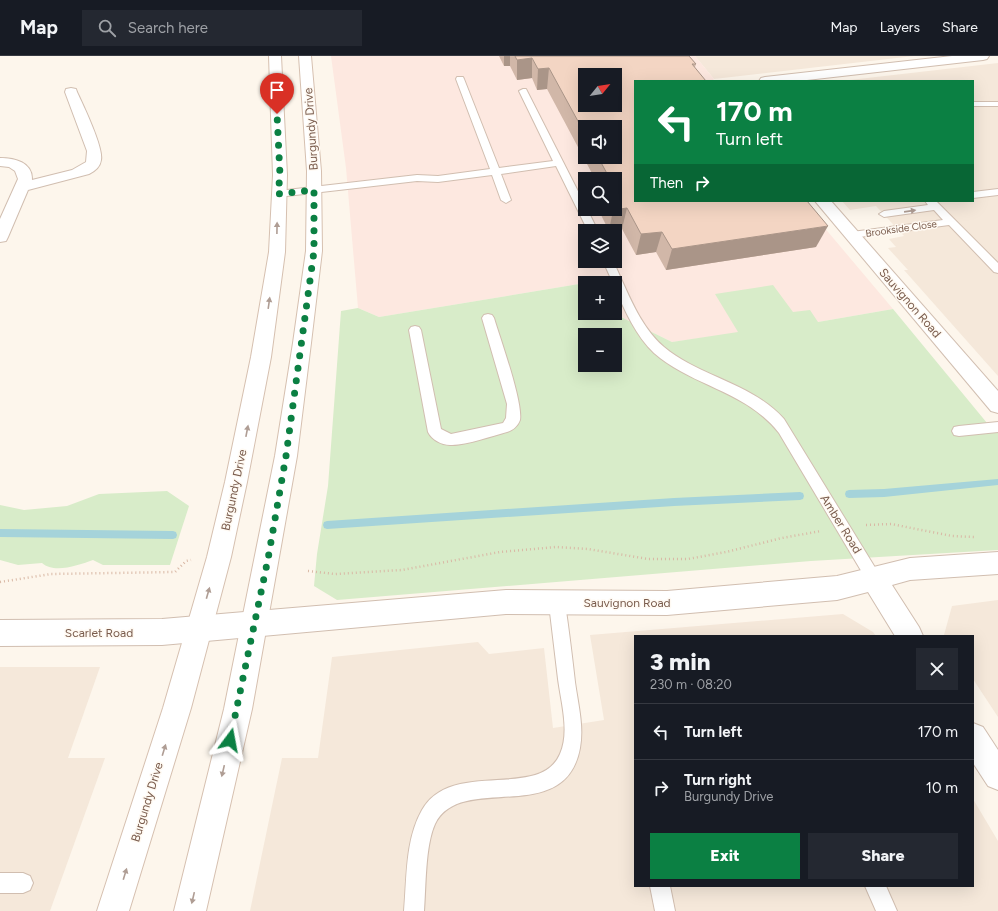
<!DOCTYPE html>
<html lang="en">
<head>
<meta charset="utf-8">
<style>
  :root { --surface:#171b24; --page:#242831; --text:#f1f3f6; --muted:#9ea1a6; --line:#363941; --accent:#0b8043 }
  body { margin:0; font-family:Figtree,sans-serif; background:var(--page); color:var(--text); height:100vh; display:flex; flex-direction:column; font-size:15px; white-space:nowrap }
  * { box-sizing:border-box; margin:0 }
  p { font-size:13px; color:var(--muted) }
  .icon { flex:none; width:22px; height:22px; fill:none; stroke:currentColor; stroke-width:2; stroke-linecap:round; stroke-linejoin:round }
  .map { position:relative; flex:1; overflow:hidden }
  .side { position:absolute; left:634px; top:579px; width:340px; height:252px; display:flex; flex-direction:column; background:var(--surface); border-radius:0px; box-shadow:0 4px 16px #0002 }
  .side>* { flex:none }
  .hud { position:absolute; left:634px; top:24px; width:340px; height:122px; border-radius:0px; box-shadow:0 4px 16px #0002; background:#0b8043; color:#fff; overflow:hidden }
  .needle { width:26px; rotate:60deg }
  .buttons { position:absolute; left:578px; top:12px; display:grid; gap:8px }
  .buttons a { display:grid; place-items:center; width:44px; height:44px; border-radius:0px; background:var(--surface); box-shadow:0 4px 16px #0002; font-size:20px }
  .pin { position:absolute; display:grid; place-items:center; width:34px; height:34px; color:#fff; margin:-41px -17px; border-radius:50% 50% 50% 0; rotate:-45deg; box-shadow:0 0 4px #0007 }
  .pin .icon { rotate:45deg }
  .me { position:absolute; width:44px; margin:-22px; rotate:13deg; stroke-linejoin:round; filter:drop-shadow(0 0 3px #0008) }
  .turn { display:flex; align-items:center; gap:14px; height:84px; padding:0 16px; font-size:18px }
  .turn .icon { width:52px; height:52px; stroke-width:2.5 }
  .turn b { display:block; font-size:28px; line-height:34px }
  .then { display:flex; align-items:center; height:38px; padding:0 16px; background:#0003; gap:8px; font-size:15px }
  .round { display:grid; place-items:center; flex:none; width:42px; height:42px; border-radius:0px; background:var(--page) }
  .headline { display:flex; align-items:center; justify-content:space-between; height:68px; padding:0 16px }
  h1 { font-size:24px; font-weight:800; line-height:30px }
  .button { display:flex; gap:8px; margin-top:auto; padding:8px 16px }
  .button a { flex:1; height:46px; border-radius:0px; background:var(--accent); color:#fff; font-size:16px; font-weight:800; line-height:46px; text-align:center }
  .button a+a { background:var(--page); color:var(--text) }
  ul { padding:0; list-style:none }
  li { display:flex; align-items:center; gap:12px; height:56px; padding:0 16px; border-top:1px solid var(--line) }
  li div { flex:1 }
  li b { display:block; font-size:15px }
  li em { font-style:normal }
  header { display:flex; align-items:center; gap:24px; box-sizing:border-box; height:56px; padding:0 20px; background:var(--surface); border-bottom:1px solid var(--line) }
  header strong { font-size:19px }
  nav { display:flex; gap:22px; margin-inline-start:auto; font-size:14px }
  .search { width:280px; height:36px; background:var(--page); display:flex; align-items:center; gap:10px; box-sizing:border-box; padding:0 14px; border-radius:0px; color:var(--muted); font-size:15px }
  .map>svg:first-child { display:block }
  .residential { fill:#f5e8da }
  .commercial { fill:#fde8e0; fill-rule:evenodd }
  .green { fill:#d8ecc9; fill-rule:evenodd }
  .lines { fill:none; stroke-linecap:round; stroke-linejoin:round }
  .stream { fill:#a5d3da; fill-rule:evenodd }
  .lane-casing { stroke:#d1beb0; stroke-width:2 }
  .street-casing { stroke:#d1beb0; stroke-width:2 }
  .secondary-casing { stroke:#d6c0b0; stroke-width:2 }
  .path { stroke:#d9b8a5; stroke-width:2.5; stroke-dasharray:1 3; stroke-linecap:butt }
  .lane { fill:#fff; fill-rule:evenodd }
  .street { fill:#fff; fill-rule:evenodd }
  .secondary { fill:#fff; fill-rule:evenodd }
  .wall { fill:#d1b7a8; fill-rule:evenodd }
  .shaded-wall { fill:#aa9588 }
  .building { fill:#f3d5c3; stroke:#aa9588; fill-rule:evenodd }
  .oneway { fill:#af9d94 }
  .route { stroke:#0b8043; stroke-width:7; stroke-dasharray:0 12.6 }
  .labels { text-anchor:middle; stroke-width:3; stroke-linejoin:round; paint-order:stroke }
  .far-street-label { font-size:10px; fill:#7a5c4d; stroke:#fffaf3 }
  .street-label { font-size:12px; fill:#7a5c4d; stroke:#fffaf3 }
</style>
</head>
<body>
<header>
<strong>Map</strong>
<div class="search"><svg class="icon" aria-label="search" viewBox="0 0 24 24"><circle cx="10" cy="10" r="6"/><path d="M15 15l6 6"/></svg>Search here</div>
<nav><a>Map</a><a>Layers</a><a>Share</a></nav>
</header>
<div class="map">
<svg width="998" height="855" viewBox="0 0 998 855">
  <rect width="100%" height="100%" fill="#fdf6ec"/>
  <g class="residential">
    <path d="M695 0H914L714 23Z"/>
    <path d="M998 7V320L904 214H908L888 192 896 191 889 183 904 180 876 150 850 154 842 145H973V25H841Z"/>
    <path d="M998 544V661L973 623V580L944 579 952 550Z"/>
    <path d="M843 558 873 576 876 580H635V830H973V743L998 785V855H250L282 702H318L332 601 478 586 489 598 544 592 553 672 604 664 590 579Z"/>
    <path d="M0 611H100L68 702H105L50 855H0Z"/>
  </g>
  <path class="commercial" d="M331 0H695L714 23 712 25H635V145H802L893 253 818 266 672 286 621 261 605 263 602 257H615V227H585L379 261 358 252 346 112ZM585 19H615V49H585ZM585 71H615V101H585ZM585 123H615V153H585ZM585 175H615V205H585Z"/>
  <g class="green">
    <path d="M585 227V257H602L605 263 621 261 672 286 738 276 715 238 773 229 793 256 810 254 818 266 893 253 987 367 998 375V494L811 505 337 544 314 530 317 498 328 430 341 255 358 252 379 261ZM585 279H615V309H585Z"/>
    <path d="M167 435 189 450 170 509H103L93 504C79 509 54 518 42 507L18 509 0 504V449L24 454 67 450 99 438Z"/>
  </g>
  <g class="lines">
    <g class="stream">
      <path d="M998 423V429L884 441 849 442 846 441 845 438 846 435 849 434 884 433Z"/>
      <path d="M800 436 803 437 804 440 803 443 800 444 674 450 327 473 324 472 323 469 324 466 327 465 674 442Z"/>
      <path d="M0 473 173 475 176 476 177 479 176 482 173 483 0 481Z"/>
    </g>
    <g class="lane-casing">
      <g id="lane">
        <path d="M457 21H463L464 23 499 112 553 105 519 35 523 33H526L585 149V153H587L598 175H588L556 110 501 118 511 144 506 147 501 144 492 119 438 126 417 125 278 141 273 138 278 135 417 119 438 120 490 113 456 23Z"/>
        <rect x="973" y="46" width="25" height="4"/>
        <path d="M998 133V139L973 142V136Z"/>
        <path d="M925 145H936L998 207V217L994 216 949 169 852 182 847 179 852 176 943 164 934 154 884 161 879 158 884 155 928 149Z"/>
        <path d="M603 205H613C627 234 639 270 664 291 700 321 752 327 784 363L879 518 882 523 879 528 874 530 869 528 779 377C745 334 693 331 654 297 636 280 625 255 615 232V227H613Z"/>
        <path d="M488 258 492 259 494 262C500 282 523 346 520 364 518 370 512 375 507 376 492 380 467 389 452 389 443 390 432 384 428 376L409 274 411 271 415 270 419 271 421 274 441 373 451 378 503 367 506 362 507 348 482 262 484 259Z"/>
        <path d="M998 366V376L959 380 954 379 952 375 954 371 959 370Z"/>
        <path d="M557 540 563 543 565 548C569 574 572 600 575 626 578 648 584 670 580 692 565 773 461 715 435 768 425 790 426 831 424 855H404C407 822 405 784 422 754 451 702 540 745 560 698 570 676 561 646 558 623 555 598 552 573 549 548L551 543Z"/>
        <path d="M0 817H23L30 820 33 827 30 834 23 837H0Z"/>
        <path d="M650 830H670L675 855H655Z"/>
        <path d="M865 830H886L897 855H876Z"/>
      </g>
    </g>
    <g class="street-casing">
      <g id="street">
        <path d="M952 0H989L987 3 983 4 798 25H759L761 22 765 21Z"/>
        <path d="M71 32 76 33 77 36C83 49 104 92 101 104 100 111 95 115 89 118L28 134 8 181 6 185 0 186V163L18 123 15 115 9 111 0 110V102C14 102 33 106 32 124L72 114 86 106 87 95 65 36 66 33Z"/>
        <path d="M815 145H831L998 335V357L991 355Z"/>
        <path d="M998 496V518L910 524 892 529 919 571 923 580H895L868 536 837 544 667 559 506 558 162 589 0 590V564L162 563 506 534 667 535 837 520 910 502Z"/>
        <path d="M973 667 983 671 998 694V734L988 730 973 707Z"/>
      </g>
    </g>
    <g class="secondary-casing">
      <g id="secondary">
        <path d="M269 0H281L287 119 285 196 271 301 247 426 231 501 191 652 129 855H97L163 652 207 501 225 426 251 301 269 196 273 119Z"/>
        <path d="M299 0H311L321 115 322 195 311 287 297 400 252 653 206 855H174L224 653 275 400 293 287 306 195 307 115Z"/>
      </g>
    </g>
    <g class="path">
      <path d="M866 469 891 468 952 480 974 481"/>
      <path d="M308 515 335 518 402 514 500 496 556 491 588 493 648 503H688L726 496 782 482 821 475"/>
      <path d="M0 526 51 518 175 516 186 505 191 504"/>
    </g>
    <use href="#lane" class="lane"/>
    <use href="#street" class="street"/>
    <use href="#secondary" class="secondary"/>
  </g>
  <path class="wall" d="M499 0H689L696 8 695 11 635 25 816 191 666 214 656 196 636 199 622 173 609 175 598 153H615V123H595L547 33 537 34 532 22 517 24 510 10H504ZM585 71 615 101H585Z"/>
  <g class="shaded-wall">
    <rect x="504" y="0" width="6" height="10"/>
    <path d="M532 2V22L517 24V4Z"/>
    <path d="M549 12 547 33 537 34 538 13Z"/>
    <path d="M627 152 622 173 609 175 613 154Z"/>
    <path d="M828 170 816 191 666 214 672 193Z"/>
    <path d="M662 176 656 196 636 199 641 178Z"/>
  </g>
  <path class="building" d="M515 0H689L696 8H692L706 25H635V145H807L828 170 672 193 662 176 641 178 627 152 613 154V153H615V123H610L598 101H615V71H585V78L549 12 538 13 532 2 517 4ZM585 19H615V49H585Z"/>
  <defs><path id="oneway-solid" d="M-6-.8H1V-3.2L6.5 0L1 3.2V.8H-6Z"/></defs>
  <g class="oneway">
    <use href="#oneway-solid" transform="translate(910 155) rotate(-8)"/>
    <use href="#oneway-solid" transform="translate(277 172) rotate(-89)"/>
    <use href="#oneway-solid" transform="translate(269 247) rotate(-82)"/>
    <use href="#oneway-solid" transform="translate(247 375) rotate(-79)"/>
    <use href="#oneway-solid" transform="translate(208 537) rotate(-74)"/>
    <use href="#oneway-solid" transform="translate(164 694) rotate(-73)"/>
    <use href="#oneway-solid" transform="translate(223 715) rotate(103)"/>
    <use href="#oneway-solid" transform="translate(125 818) rotate(-73)"/>
    <use href="#oneway-solid" transform="translate(193 842) rotate(103)"/>
  </g>
  <g class="lines">
    <path class="route" d="M230 684 268 503 286 400 314 195V134L278 138 280 119 277 58"/>
  </g>
  <g class="labels">
    <g class="far-street-label">
      <text transform="translate(901 172) rotate(-8)" y="4">Brookside Close</text>
    </g>
    <g class="street-label">
      <text transform="translate(311 73) rotate(-94)" y="4">Burgundy Drive</text>
      <text transform="translate(910 247) rotate(49)" y="4">Sauvignon Road</text>
      <text transform="translate(234 434) rotate(-78)" y="4">Burgundy Drive</text>
      <text transform="translate(841 468) rotate(58)" y="4">Amber Road</text>
      <text x="627" y="551">Sauvignon Road</text>
      <text x="99" y="581">Scarlet Road</text>
      <text transform="translate(147 746) rotate(-73)" y="4">Burgundy Drive</text>
    </g>
  </g>
</svg>
<div class="buttons">
<a><svg class="needle" viewBox="-14 -14 28 28"><path d="M0-13l5 13h-10z" fill="#e53935"/><path d="M0 13l5-13h-10z" fill="#9ea1a6"/></svg></a>
<a><svg class="icon" aria-label="sound" viewBox="0 0 24 24"><path d="M4 9h4l5-4v14l-5-4H4zM17 9q2 3 0 6"/></svg></a>
<a><svg class="icon" aria-label="search" viewBox="0 0 24 24"><circle cx="10" cy="10" r="6"/><path d="M15 15l6 6"/></svg></a>
<a><svg class="icon" aria-label="layers" viewBox="0 0 24 24"><path d="M12 4l9 5-9 5-9-5zM3 14l9 5 9-5"/></svg></a>
<a>+</a>
<a>−</a>
</div>
<div class="pin" style="left:277px;top:58px;background:#d93025"><svg class="icon" aria-label="arrive" viewBox="0 0 24 24"><path d="M6 21V4h12l-3 4 3 4H6"/></svg></div>
<svg class="me" style="left:230px;top:684px" viewBox="-20 -20 40 40"><path d="M0-17L14 15 0 8-14 15z" fill="#0b8043" stroke="#fff" stroke-width="4"/></svg>
<div class="hud">
<div class="turn"><svg class="icon" aria-label="left" viewBox="0 0 24 24"><path d="M17 20v-9H6M10 6l-5 5 5 5"/></svg><div><b>170 m</b>Turn left</div></div>
<div class="then">Then<svg class="icon" aria-label="right" viewBox="0 0 24 24"><path d="M7 20v-9h11M14 6l5 5-5 5"/></svg></div>
</div>
<section class="side">
<div class="headline"><div><h1>3 min</h1><p>230 m · 08:20</p></div><a class="round"><svg class="icon" aria-label="close" viewBox="0 0 24 24"><path d="M6 6l12 12M18 6L6 18"/></svg></a></div>
<ul>
<li><svg class="icon" aria-label="left" viewBox="0 0 24 24"><path d="M17 20v-9H6M10 6l-5 5 5 5"/></svg><div><b>Turn left</b></div><em>170 m</em></li>
<li><svg class="icon" aria-label="right" viewBox="0 0 24 24"><path d="M7 20v-9h11M14 6l5 5-5 5"/></svg><div><b>Turn right</b><p>Burgundy Drive</p></div><em>10 m</em></li>
</ul>
<div class="button"><a>Exit</a><a>Share</a></div>
</section>
</div>
</body>
</html>
